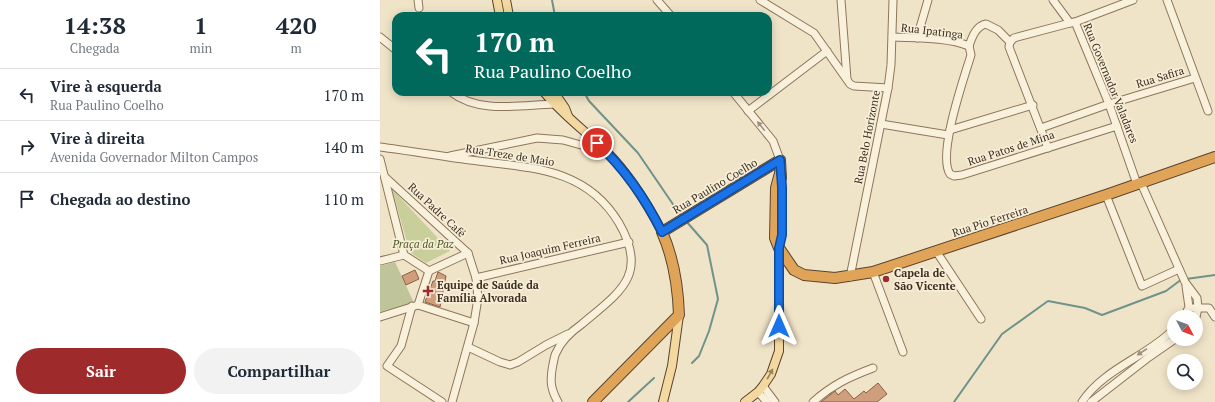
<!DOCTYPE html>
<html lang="pt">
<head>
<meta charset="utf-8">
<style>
  :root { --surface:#fff; --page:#f2f2f3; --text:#1f2937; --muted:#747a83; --line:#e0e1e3; --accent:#9e2a2b }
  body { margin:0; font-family:"PT Serif",serif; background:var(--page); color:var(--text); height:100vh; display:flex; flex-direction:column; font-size:15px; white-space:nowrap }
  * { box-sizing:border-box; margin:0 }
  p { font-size:13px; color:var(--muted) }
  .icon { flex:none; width:22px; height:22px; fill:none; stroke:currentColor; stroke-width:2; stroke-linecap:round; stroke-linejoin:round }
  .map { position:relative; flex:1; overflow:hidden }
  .panel { display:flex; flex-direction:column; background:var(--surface); width:380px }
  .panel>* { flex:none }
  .guide { position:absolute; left:12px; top:12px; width:380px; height:84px; border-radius:12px; box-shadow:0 2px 10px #0003; background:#00695c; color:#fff; overflow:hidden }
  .needle { width:26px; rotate:131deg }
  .tools { position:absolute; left:787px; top:310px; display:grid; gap:8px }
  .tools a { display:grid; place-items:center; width:36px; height:36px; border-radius:50%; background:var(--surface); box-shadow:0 2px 10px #0003; font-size:20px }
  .pin { position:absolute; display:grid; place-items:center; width:34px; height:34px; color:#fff; margin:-17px; border:2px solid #fff; border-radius:50%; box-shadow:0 1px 4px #0007 }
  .me { position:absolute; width:44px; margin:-22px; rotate:0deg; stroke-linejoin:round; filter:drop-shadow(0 0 3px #0008) }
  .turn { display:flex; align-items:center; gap:14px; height:84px; padding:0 16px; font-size:18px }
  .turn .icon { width:52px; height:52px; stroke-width:2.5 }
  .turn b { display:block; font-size:28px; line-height:34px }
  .eta { display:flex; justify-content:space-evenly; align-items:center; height:68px; text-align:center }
  .eta b { font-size:24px; font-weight:700; line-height:28px }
  .cta { display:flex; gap:8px; margin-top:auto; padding:8px 16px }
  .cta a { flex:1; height:46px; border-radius:24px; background:var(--accent); color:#fff; font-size:16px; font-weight:700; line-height:46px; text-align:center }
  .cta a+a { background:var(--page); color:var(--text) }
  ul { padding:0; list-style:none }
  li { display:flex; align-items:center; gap:12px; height:52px; padding:0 16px; border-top:1px solid var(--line) }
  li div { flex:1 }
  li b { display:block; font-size:15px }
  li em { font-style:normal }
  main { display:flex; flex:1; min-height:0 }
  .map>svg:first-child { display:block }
  .green { fill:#c9cf9b }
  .cemetery { fill:#bfc49a }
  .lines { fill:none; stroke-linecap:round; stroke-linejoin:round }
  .stream { stroke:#6f938a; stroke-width:2 }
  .building { fill:#cf9f7d; stroke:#8d5f41 }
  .minor-casing { stroke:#8d765c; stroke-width:9 }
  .major-casing { stroke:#5b4430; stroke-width:10 }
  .highway-casing { stroke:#5b4430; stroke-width:12 }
  .minor { stroke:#faf1dc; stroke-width:7 }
  .major { stroke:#f3d9a0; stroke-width:8 }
  .highway { stroke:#e0a458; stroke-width:10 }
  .oneway { fill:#9c907e }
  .oneway2 { fill:#988460 }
  .route-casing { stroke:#114b97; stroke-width:10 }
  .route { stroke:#1a73e8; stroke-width:7 }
  .poi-dot { fill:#9e2a2b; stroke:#f7eed8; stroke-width:1.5 }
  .labels { text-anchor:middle; stroke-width:3.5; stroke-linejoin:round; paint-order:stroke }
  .street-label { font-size:11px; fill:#3d2e20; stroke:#f7eed8 }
  .park-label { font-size:11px; font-style:italic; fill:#4d5a26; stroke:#f7eed8 }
  .poi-label { font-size:11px; font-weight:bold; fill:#3d2e20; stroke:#f7eed8; text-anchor:start }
</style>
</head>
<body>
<main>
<section class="panel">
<div class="eta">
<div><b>14:38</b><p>Chegada</p></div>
<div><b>1</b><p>min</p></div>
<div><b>420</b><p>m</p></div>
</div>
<ul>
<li><svg class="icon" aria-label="left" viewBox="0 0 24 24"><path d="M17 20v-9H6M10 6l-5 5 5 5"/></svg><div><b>Vire à esquerda</b><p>Rua Paulino Coelho</p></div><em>170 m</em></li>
<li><svg class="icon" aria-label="right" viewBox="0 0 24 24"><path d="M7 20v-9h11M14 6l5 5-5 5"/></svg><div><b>Vire à direita</b><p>Avenida Governador Milton Campos</p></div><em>140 m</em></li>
<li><svg class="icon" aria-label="arrive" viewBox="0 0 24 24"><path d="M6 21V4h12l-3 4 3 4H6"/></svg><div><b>Chegada ao destino</b></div><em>110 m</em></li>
</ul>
<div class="cta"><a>Sair</a><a>Compartilhar</a></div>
</section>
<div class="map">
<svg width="835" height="402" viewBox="0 0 835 402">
  <rect width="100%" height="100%" fill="#f0e4c8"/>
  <path class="green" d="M12 189 70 251 46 263 31 253 26 239Z"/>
  <path class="cemetery" d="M15 262 34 303 0 312V266Z"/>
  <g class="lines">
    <g class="stream">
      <path d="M172 0 175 16"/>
      <path d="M204 92 209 101 258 153 301 216"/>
      <path d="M306 221 327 245 338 299 329 331 319 356 312 363"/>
      <path d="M806 279 835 275"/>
      <path d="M248 402 274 378"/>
      <path d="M574 402 622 334 668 301 705 308 722 315 786 291 802 279"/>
    </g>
  </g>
  <g class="building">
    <path d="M35 270 39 279 26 285 22 276Z"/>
    <path d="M58 272 66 276 60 307 45 302 53 281H55Z"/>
    <path d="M498 383 507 394 497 402H441L455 391 458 395 465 389 474 399 484 391 486 393Z"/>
  </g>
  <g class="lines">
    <g class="minor-casing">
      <g id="minor">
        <path d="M38 0 39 8"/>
        <path d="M277 0 291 16"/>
        <path d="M380 0 434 33 470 84 474 86 508 88"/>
        <path d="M461 0 467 79"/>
        <path d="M673 0 690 23 695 22 729 104 757 184"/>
        <path d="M787 0 828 111"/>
        <path d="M695 22 753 0"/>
        <path d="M0 37 16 50"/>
        <path d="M513 37C535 38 568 37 589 46"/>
        <path d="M537 38 548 0"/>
        <path d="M630 42 629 47 668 148"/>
        <path d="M630 42 634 38 690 23"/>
        <path d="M589 46 591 55C584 78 557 155 570 174L574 176 582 175 737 126"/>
        <path d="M589 46C592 37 596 26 606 24L618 30 630 42"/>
        <path d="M71 92C99 114 140 105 174 104L177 102"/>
        <path d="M353 92 393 141 400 160"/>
        <path d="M368 111 447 51"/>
        <path d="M501 124 568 135"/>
        <path d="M661 128 729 104 815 78"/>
        <path d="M570 130 653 105"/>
        <path d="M0 147C30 151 60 156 90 160 148 168 205 166 239 223 269 275 240 292 202 324 192 331 181 341 176 353 174 356 174 361 173 364 170 380 170 388 178 402"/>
        <path d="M70 156 157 138 183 140 226 152"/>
        <path d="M0 159 24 255"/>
        <path d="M5 177 88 253 96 278 98 298 94 323 72 402"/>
        <path d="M761 183 805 282 817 298 818 308 816 317"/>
        <path d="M726 195 762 286 799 269"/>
        <path d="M556 251 601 319"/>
        <path d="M24 255 49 271"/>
        <path d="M0 261 24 255"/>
        <path d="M49 271 88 253"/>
        <path d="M493 272 523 352"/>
        <path d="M470 277 508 88 511 65 513 0"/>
        <path d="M96 278 249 242"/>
        <path d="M38 305 94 323"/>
        <path d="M32 306 21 346 7 366 62 402"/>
        <path d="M813 308H829L835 317"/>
        <path d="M0 317 38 305 49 271"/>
        <path d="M804 317 809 307 806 286"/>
        <path d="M88 347 120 362 130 365 138 362 166 345 188 334"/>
        <path d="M383 386 395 402"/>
        <path d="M378 392 387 402"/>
        <path d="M433 402C452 385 469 377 493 368"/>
        <path d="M702 402C723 369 768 356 794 329"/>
        <path d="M711 402 769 357 795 339"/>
      </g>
    </g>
    <g class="major-casing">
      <g id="major">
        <path d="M117 0 120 16"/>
        <path d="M126 0 129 16"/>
        <path d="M164 92C182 114 205 131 226 151 250 175 267 203 282 232"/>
        <path d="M174 92 185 108 188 116"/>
        <path d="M283 402 292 366 299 315"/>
        <path d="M365 402 378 392 383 386 391 374 399 351V248"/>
      </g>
    </g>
    <g class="highway-casing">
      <g id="highway">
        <path d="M400 173 396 188 395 238 399 248 414 270 424 275 455 278 493 272 726 195 835 157"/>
        <path d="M213 402 299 315C298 286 294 259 282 232L400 160 401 178"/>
      </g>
    </g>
    <use href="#minor" class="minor"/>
    <use href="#major" class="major"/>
    <use href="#highway" class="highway"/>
  </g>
  <defs><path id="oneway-solid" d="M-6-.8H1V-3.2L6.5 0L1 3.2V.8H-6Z"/></defs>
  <g class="oneway">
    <use href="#oneway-solid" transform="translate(381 126) rotate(-129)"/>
    <use href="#oneway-solid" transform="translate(762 352) rotate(147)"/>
  </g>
  <use class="oneway2" href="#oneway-solid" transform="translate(390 374) rotate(-61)"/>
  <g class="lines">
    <g class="route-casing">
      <path id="route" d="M217 143C245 169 265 198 282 232L400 160 402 187V235L399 248V326"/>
    </g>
    <use href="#route" class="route"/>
  </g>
  <g class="poi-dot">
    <circle cx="506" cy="279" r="4"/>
    <path d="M46 285h4v4h4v4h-4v4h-4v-4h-4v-4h4z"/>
  </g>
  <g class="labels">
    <g class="street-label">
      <text transform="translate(552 31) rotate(7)" y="4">Rua Ipatinga</text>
      <text transform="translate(780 77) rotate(-17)" y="4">Rua Safira</text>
      <text transform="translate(731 83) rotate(68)" y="4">Rua Governador Valadares</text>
      <text transform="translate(487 137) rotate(-79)" y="4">Rua Belo Horizonte</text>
      <text transform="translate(631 148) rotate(-18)" y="4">Rua Patos de Mina</text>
      <text transform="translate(130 155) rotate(9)" y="4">Rua Treze de Maio</text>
      <text transform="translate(335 186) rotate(-31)" y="4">Rua Paulino Coelho</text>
      <text transform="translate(57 210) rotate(43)" y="4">Rua Padre Café</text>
      <text transform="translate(610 221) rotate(-18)" y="4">Rua Pio Ferreira</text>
      <text transform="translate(170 249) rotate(-13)" y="4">Rua Joaquim Ferreira</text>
    </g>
    <g class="park-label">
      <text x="43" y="248">Praça da Paz</text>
    </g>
    <g class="poi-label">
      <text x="514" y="277">Capela de<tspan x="514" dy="13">São Vicente</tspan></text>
      <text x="57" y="289">Equipe de Saúde da<tspan x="57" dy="13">Família Alvorada</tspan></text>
    </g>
  </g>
</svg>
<div class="tools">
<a><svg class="needle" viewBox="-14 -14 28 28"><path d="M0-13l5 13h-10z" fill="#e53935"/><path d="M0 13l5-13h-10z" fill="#747a83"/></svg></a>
<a><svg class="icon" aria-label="search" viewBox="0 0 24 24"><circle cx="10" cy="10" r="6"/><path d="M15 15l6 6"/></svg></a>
</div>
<div class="pin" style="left:217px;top:143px;background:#d93025"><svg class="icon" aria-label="arrive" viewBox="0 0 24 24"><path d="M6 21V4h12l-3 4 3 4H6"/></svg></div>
<svg class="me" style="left:399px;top:326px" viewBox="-20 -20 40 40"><path d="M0-17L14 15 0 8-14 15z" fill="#1a73e8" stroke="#fff" stroke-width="4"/></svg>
<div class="guide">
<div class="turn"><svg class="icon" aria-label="left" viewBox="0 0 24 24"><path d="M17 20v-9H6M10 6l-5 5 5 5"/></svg><div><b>170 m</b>Rua Paulino Coelho</div></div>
</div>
</div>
</main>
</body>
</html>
